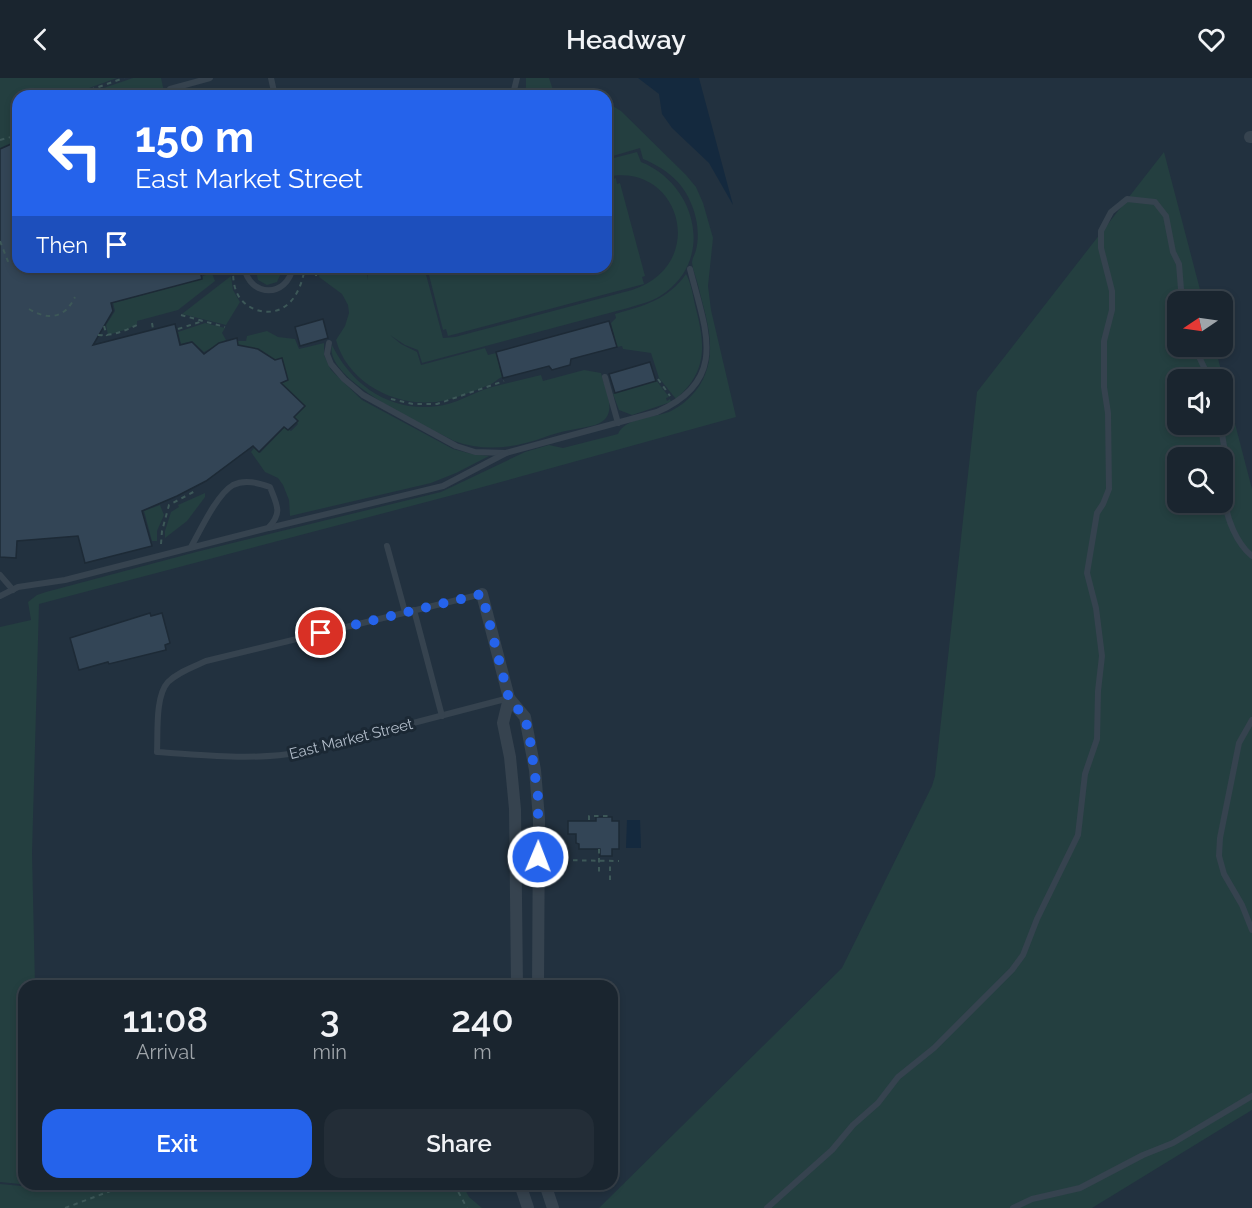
<!DOCTYPE html>
<html lang="en">
<head>
<meta charset="utf-8">
<style>
  :root { --surface:#1a252f; --page:#232d37; --text:#f1f3f6; --muted:#9fa5aa; --line:#38424b; --accent:#2563eb }
  body { margin:0; font-family:Raleway,sans-serif; background:var(--page); color:var(--text); height:100vh; display:flex; flex-direction:column; font-size:22px; white-space:nowrap }
  * { box-sizing:border-box; margin:0 }
  p { font-size:20px; color:var(--muted) }
  .icon { flex:none; width:33px; height:33px; fill:none; stroke:currentColor; stroke-width:2; stroke-linecap:round; stroke-linejoin:round }
  .map { position:relative; flex:1; overflow:hidden }
  .sheet { position:absolute; left:18px; top:902px; width:600px; height:210px; display:flex; flex-direction:column; background:var(--surface); border-radius:18px; box-shadow:0 3px 9px #0003,0 0 0 2px var(--line) }
  .sheet>* { flex:none }
  .top-card { position:absolute; left:12px; top:12px; width:600px; height:183px; border-radius:18px; box-shadow:0 3px 9px #0003,0 0 0 2px var(--line); background:#2563eb; color:#fff; overflow:hidden }
  .needle { width:39px; rotate:257deg }
  .tools { position:absolute; left:1167px; top:213px; display:grid; gap:12px }
  .tools a { display:grid; place-items:center; width:66px; height:66px; border-radius:12px; background:var(--surface); box-shadow:0 3px 9px #0003,0 0 0 2px var(--line); font-size:30px }
  .pin { position:absolute; display:grid; place-items:center; width:51px; height:51px; color:#fff; margin:-26px; border:3px solid #fff; border-radius:50%; box-shadow:0 2px 6px #0007 }
  .me { position:absolute; width:66px; margin:-33px; rotate:1deg; stroke-linejoin:round; filter:drop-shadow(0 0 4px #0008) }
  .turn { display:flex; align-items:center; gap:21px; height:126px; padding:0 24px; font-size:27px }
  .turn .icon { width:78px; height:78px; stroke-width:2.5 }
  .turn b { display:block; font-size:42px; line-height:51px }
  .then { display:flex; align-items:center; height:57px; padding:0 24px; background:#0003; gap:12px; font-size:22px }
  .eta { display:flex; justify-content:space-evenly; align-items:center; height:102px; text-align:center }
  .eta b { font-size:36px; font-weight:600; line-height:42px }
  .primary-button { display:flex; gap:12px; margin-top:auto; padding:12px 24px }
  .primary-button a { flex:1; height:69px; border-radius:18px; background:var(--accent); color:#fff; font-size:24px; font-weight:600; line-height:69px; text-align:center }
  .primary-button a+a { background:var(--page); color:var(--text) }
  header { display:flex; justify-content:space-between; align-items:center; height:78px; padding:0 24px; background:var(--surface); font-size:27px; font-weight:600 }
  .map>svg:first-child { display:block }
  .green { fill:#243f40; fill-rule:evenodd }
  .water { fill:#14293e }
  .building { fill:#334556; stroke:#1d2a36; stroke-width:1.5 }
  .lines { fill:none; stroke-linecap:round; stroke-linejoin:round }
  .path { stroke:#3d5858; stroke-width:2; stroke-dasharray:4.5 4.5; stroke-linecap:butt }
  .service { stroke:#36434f; stroke-width:6 }
  .minor { stroke:#36434f; stroke-width:12 }
  .route { stroke:#2563eb; stroke-width:10; stroke-dasharray:0 18 }
  .labels { text-anchor:middle; stroke-width:6; stroke-linejoin:round; paint-order:stroke }
  .street-label { font-size:15px; fill:#b2bdca; stroke:#1b2834 }
</style>
</head>
<body>
<header><svg class="icon" aria-label="back" viewBox="0 0 24 24"><path d="M15 5l-7 7 7 7"/></svg>Headway<svg class="icon" aria-label="heart" viewBox="0 0 24 24"><path d="M12 20l-8-8c-3-5 5-10 8-4 3-6 11-1 8 4z"/></svg></header>
<div class="map">
<svg width="1252" height="1130" viewBox="0 0 1252 1130">
  <rect width="100%" height="100%" fill="#22313f"/>
  <g class="green">
    <path d="M0 0H117L67 18H18V62L0 70Z"/>
    <path d="M133 0H161L165 18H80Z"/>
    <path d="M526 0H549L555 18H521L526 9Z"/>
    <path d="M611 27 621 33 686 97 696 109 703 125 713 160 708 208 711 232 736 339 468 413 39 526 32 775 35 907 24 908V1100L20 1106 0 1104V549L31 542 28 524 37 517 46 514 196 474 441 414 525 374 549 367 563 370 618 356C625 339 656 340 671 333 683 327 694 317 701 305 719 273 706 241 698 207 696 200 693 192 692 185 692 181 695 176 696 172 700 156 697 138 690 123 682 103 663 89 643 81L640 70 606 80V31L611 30Z"/>
    <path d="M637 74 641 84C694 105 715 177 666 214 655 223 641 226 628 230L422 285 418 272 405 267 390 257 401 266 417 274 421 287 485 270 488 277 496 275 502 299C497 301 496 304 491 306 477 312 462 318 447 322 401 333 348 307 336 262L345 248 349 235 348 227 342 216 319 199 320 189H367V202L369 189H424L443 260 455 259 632 212C710 187 680 82 606 99V82Z"/>
    <path d="M1164 74 1203 223 1178 224V268L1215 269 1252 411V1032L1092 1130H599L842 890 932 708 935 698 977 314ZM1178 302H1222V346H1178ZM1178 380H1222V424H1178Z"/>
    <path d="M616 100 617 106 620 105 645 198 642 199 644 206 448 258 446 251 443 252 427 189H606V103Z"/>
    <path d="M255 189H284L277 204 267 207 258 202Z"/>
    <path d="M212 195 215 203 178 232 137 243V246L128 251 108 257 106 247 115 233 113 225 202 201 203 198Z"/>
    <path d="M686 196C691 205 693 217 695 227 705 266 709 292 676 321L659 300 651 275 623 271 622 268 617 269 611 245 616 240 615 236C643 228 668 222 686 196Z"/>
    <path d="M231 198 233 212 240 224 226 247 182 236Z"/>
    <path d="M205 245 225 250 222 255 226 262 204 274 192 263 181 266 178 254Z"/>
    <path d="M267 253 278 259 295 261 299 271 324 265V277L331 292 362 322 453 371 472 376 489 378 456 395 431 405 290 438 289 422 283 407 278 400 265 394 251 374 254 370 260 375 285 349 291 353 298 346 294 339 304 328 281 305 288 302 282 280 275 282 258 271 238 268 237 263H246L247 258Z"/>
    <path d="M332 267C353 310 395 337 444 327 462 323 478 312 496 308 511 304 526 301 541 297L543 303 584 292 601 295C606 314 620 339 595 347 579 351 560 353 545 359 515 370 485 374 454 363 428 349 323 302 332 267Z"/>
    <path d="M656 302 669 319 666 320 667 323 670 321 671 324 632 337 619 332 613 316Z"/>
    <path d="M205 415V419L187 443 165 460V453L171 434 179 429 178 427Z"/>
    <path d="M160 427 164 437 157 453V463H152L144 433Z"/>
    <path d="M0 1106 22 1108 50 1106H462L469 1119 482 1130H0Z"/>
  </g>
  <g class="water">
    <path d="M638 0H699L733 127 709 85 672 50 662 36 659 16Z"/>
    <path d="M627 742H640L641 770H626Z"/>
  </g>
  <g class="building">
    <path d="M18 63V189H199L202 201 111 225 113 233 93 267 175 246 180 267 192 264 204 276 219 265 237 260 238 267 258 271 275 282 282 280 288 302 281 305 305 328 294 339 298 343 288 352 284 349 259 374 253 368 206 403 177 418 142 433 152 468 85 485 78 458 17 463 16 480 0 479V71Z"/>
    <path d="M323 241 328 260 300 268 295 249Z"/>
    <path d="M609 243 617 269 571 281 570 287 552 292 549 288 503 300 496 274Z"/>
    <path d="M650 284 656 303 615 315 609 296Z"/>
    <path d="M150 535 151 538 162 535 170 565 165 567 166 572 109 586 108 584 79 592 70 560Z"/>
    <path d="M596 739H612V743H619V771H612V778H600V771H579V766L576 765V756H568V743H596Z"/>
  </g>
  <g class="lines">
    <g class="path">
      <path d="M73 18 124 0"/>
      <path d="M0 62 18 57"/>
      <path d="M0 163 9 186"/>
      <path d="M233 189C233 198 233 208 238 217 247 233 271 240 287 227 298 218 303 202 305 189"/>
      <path d="M316 198 317 189"/>
      <path d="M29 231C49 243 65 240 75 219"/>
      <path d="M181 237 225 249"/>
      <path d="M152 245 153 251"/>
      <path d="M104 248 107 258"/>
      <path d="M178 251 203 243"/>
      <path d="M98 257C113 258 124 253 137 247"/>
      <path d="M658 301 670 318"/>
      <path d="M391 321 413 326H437L504 303"/>
      <path d="M161 466 162 453 169 427 197 412"/>
      <path d="M589 742V738H612"/>
      <path d="M599 771V794"/>
      <path d="M555 782 619 783"/>
      <path d="M610 802V784"/>
      <path d="M454 1106 467 1130"/>
      <path d="M65 1130 129 1106"/>
    </g>
    <g class="service">
      <path d="M271 0 275 18"/>
      <path d="M172 18 170 11 210 0"/>
      <path d="M508 18 514 12 517 0"/>
      <path d="M244 189C250 220 287 220 293 189"/>
      <path d="M329 265 327 276 331 286 344 301 363 317 456 368 475 374 506 375 657 334C730 302 705 251 690 191"/>
      <path d="M1194 268 1210 302"/>
      <path d="M605 299 618 345"/>
      <path d="M1222 346C1221 360 1225 370 1227 383 1228 395 1224 408 1225 421 1226 440 1237 466 1252 478"/>
      <path d="M269 450 443 408 506 375"/>
      <path d="M387 468 405 534"/>
      <path d="M0 497 13 512"/>
      <path d="M482 516 206 583C193 589 178 594 168 604 155 618 158 655 157 674 206 677 254 683 302 674L509 620"/>
      <path d="M0 518 18 509 65 502 268 450C283 435 277 427 270 409 258 405 245 401 233 407 217 416 200 453 191 469"/>
      <path d="M414 532 442 638"/>
      <path d="M1252 642 1239 665 1220 760 1219 778 1224 796 1242 827 1252 852"/>
      <path d="M516 801 538 802"/>
      <path d="M767 1130 832 1072 853 1047 878 1025 898 999 934 970 1012 892 1023 877 1037 841 1078 757 1085 696 1097 661 1098 613 1102 578 1096 530 1087 495 1097 435 1103 426 1109 411 1108 335 1104 309V263L1112 232V213L1101 170V153L1111 134 1127 121 1155 124 1166 138 1173 174 1179 186 1182 224"/>
      <path d="M1013 1130 1032 1121 1080 1110 1143 1077 1173 1065 1252 1018"/>
    </g>
    <g class="minor">
      <path d="M1250 59H1252"/>
      <path d="M482 516 509 620 525 639 535 692 539 741 538 908"/>
      <path d="M509 620 503 645 510 679 515 731 517 908"/>
      <path d="M520 1106 528 1130"/>
      <path d="M545 1106 553 1130"/>
    </g>
  </g>
  <g class="lines">
    <path class="route" d="M321 555 482 516 509 621 525 639 530 662 538 719V779"/>
  </g>
  <g class="labels">
    <g class="street-label">
      <text transform="translate(351 661) rotate(-14)" y="5">East Market Street</text>
    </g>
  </g>
</svg>
<div class="tools">
<a><svg class="needle" viewBox="-14 -14 28 28"><path d="M0-13l5 13h-10z" fill="#e53935"/><path d="M0 13l5-13h-10z" fill="#9fa5aa"/></svg></a>
<a><svg class="icon" aria-label="sound" viewBox="0 0 24 24"><path d="M4 9h4l5-4v14l-5-4H4zM17 9q2 3 0 6"/></svg></a>
<a><svg class="icon" aria-label="search" viewBox="0 0 24 24"><circle cx="10" cy="10" r="6"/><path d="M15 15l6 6"/></svg></a>
</div>
<div class="pin" style="left:321px;top:555px;background:#d93025"><svg class="icon" aria-label="arrive" viewBox="0 0 24 24"><path d="M6 21V4h12l-3 4 3 4H6"/></svg></div>
<svg class="me" style="left:538px;top:779px" viewBox="-20 -20 40 40"><circle r="17" fill="#2563eb" stroke="#fff" stroke-width="3"/><path d="M0-11L8 9 0 5-8 9z" fill="#fff"/></svg>
<div class="top-card">
<div class="turn"><svg class="icon" aria-label="left" viewBox="0 0 24 24"><path d="M17 20v-9H6M10 6l-5 5 5 5"/></svg><div><b>150 m</b>East Market Street</div></div>
<div class="then">Then<svg class="icon" aria-label="arrive" viewBox="0 0 24 24"><path d="M6 21V4h12l-3 4 3 4H6"/></svg></div>
</div>
<section class="sheet">
<div class="eta">
<div><b>11:08</b><p>Arrival</p></div>
<div><b>3</b><p>min</p></div>
<div><b>240</b><p>m</p></div>
</div>
<div class="primary-button"><a>Exit</a><a>Share</a></div>
</section>
</div>
</body>
</html>
